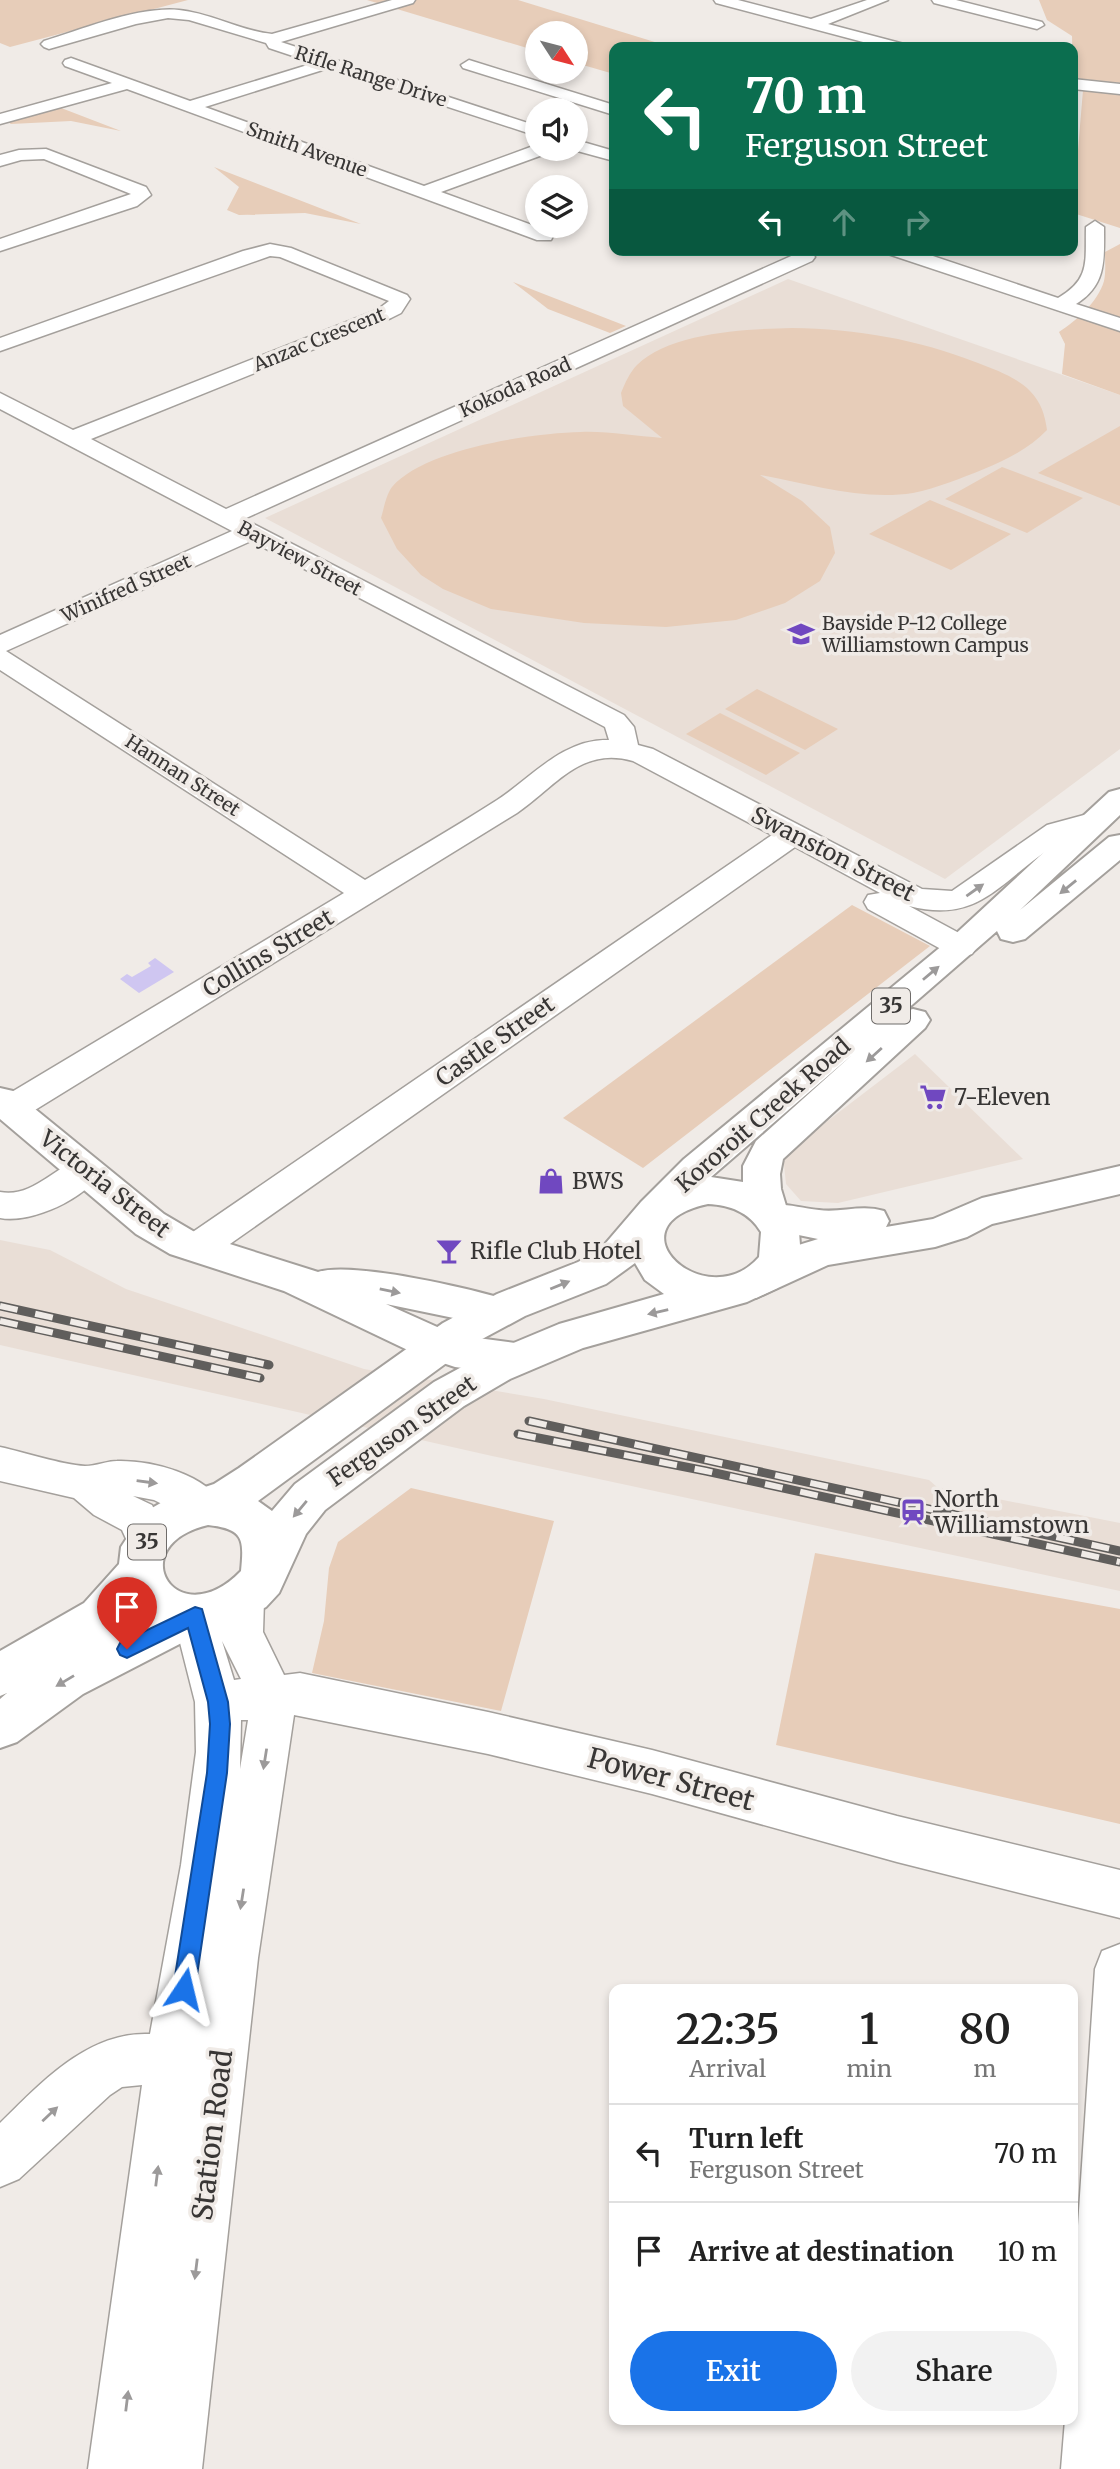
<!DOCTYPE html>
<html lang="en">
<head>
<meta charset="utf-8">
<style>
  :root { --surface:#fff; --page:#f2f2f2; --text:#222; --muted:#767676; --line:#e0e0e0; --accent:#1a73e8 }
  body { margin:0; font-family:Merriweather,serif; background:var(--page); color:var(--text); height:100vh; display:flex; flex-direction:column; font-size:26px; white-space:nowrap }
  * { box-sizing:border-box; margin:0 }
  p { font-size:23px; color:var(--muted) }
  .icon { flex:none; width:38px; height:38px; fill:none; stroke:currentColor; stroke-width:2; stroke-linecap:round; stroke-linejoin:round }
  .map { position:relative; flex:1; overflow:hidden }
  .panel { position:absolute; left:609px; top:1984px; width:469px; height:441px; display:flex; flex-direction:column; background:var(--surface); border-radius:14px; box-shadow:0 4px 10px #0003 }
  .panel>* { flex:none }
  .banner { position:absolute; left:609px; top:42px; width:469px; height:214px; border-radius:14px; box-shadow:0 4px 10px #0003; background:#0b6e4f; color:#fff; overflow:hidden }
  .needle { width:46px; rotate:126deg }
  .controls { position:absolute; left:525px; top:21px; display:grid; gap:14px }
  .controls a { display:grid; place-items:center; width:63px; height:63px; border-radius:50%; background:var(--surface); box-shadow:0 4px 10px #0003; font-size:35px }
  .pin { position:absolute; display:grid; place-items:center; width:60px; height:60px; color:#fff; margin:-72px -30px; border-radius:50% 50% 50% 0; rotate:-45deg; box-shadow:0 0 7px #0007 }
  .pin .icon { rotate:45deg }
  .me { position:absolute; width:77px; margin:-38px; rotate:10deg; stroke-linejoin:round; filter:drop-shadow(0 0 5px #0008) }
  .turn { display:flex; align-items:center; gap:24px; height:147px; padding:0 21px; font-size:32px }
  .turn .icon { width:91px; height:91px; stroke-width:2.5 }
  .turn b { display:block; font-size:49px; line-height:60px }
  .lanes { display:flex; align-items:center; height:66px; padding:0 21px; background:#0003; justify-content:center; gap:35px; direction:ltr }
  .lanes .off { opacity:.35 }
  .eta { display:flex; justify-content:space-evenly; align-items:center; height:119px; text-align:center }
  .eta b { font-size:42px; font-weight:600; line-height:49px }
  .primary-button { display:flex; gap:14px; margin-top:auto; padding:14px 21px }
  .primary-button a { flex:1; height:80px; border-radius:42px; background:var(--accent); color:#fff; font-size:28px; font-weight:600; line-height:80px; text-align:center }
  .primary-button a+a { background:var(--page); color:var(--text) }
  ul { padding:0; list-style:none }
  li { display:flex; align-items:center; gap:21px; height:98px; padding:0 21px; border-top:2px solid var(--line) }
  li div { flex:1 }
  li b { display:block; font-size:26px }
  li em { font-style:normal }
  .map>svg:first-child { display:block }
  .built { fill:#e9ded6 }
  .green { fill:#e7cdb9 }
  .water { fill:#cfc6f1 }
  .lines { fill:none; stroke-linecap:round; stroke-linejoin:round }
  .minor-casing { stroke:#a4a09c; stroke-width:3 }
  .tertiary-casing { stroke:#a4a09c; stroke-width:4 }
  .primary-casing { stroke:#a4a09c; stroke-width:4 }
  .minor { fill:#fff; fill-rule:evenodd }
  .tertiary { fill:#fff; fill-rule:evenodd }
  .primary { fill:#fff; fill-rule:evenodd }
  .rail-casing { stroke:#605e5c; stroke-width:9 }
  .rail { stroke:#f0ebe7; stroke-width:6; stroke-dasharray:18; stroke-linecap:butt }
  .oneway { fill:#9c9a9a }
  .route { fill:#1a73e8; stroke:#114b97; stroke-width:2 }
  .labels { text-anchor:middle; stroke-width:7; stroke-linejoin:round; paint-order:stroke }
  .far-street-label { font-size:19px; fill:#383635; stroke:#f0ebe7 }
  .far-poi-label { font-size:19px; fill:#383635; stroke:#f0ebe7; text-anchor:start }
  .shield { fill:#f0ebe7; stroke:#6f6c6a; stroke-width:2 }
  .shield-label { font-size:21px; font-weight:bold; fill:#383635 }
  .street-label { font-size:23px; fill:#383635; stroke:#f0ebe7 }
  .poi-label { font-size:23px; fill:#383635; stroke:#f0ebe7; text-anchor:start }
  .near-street-label { font-size:28px; fill:#383635; stroke:#f0ebe7 }
</style>
</head>
<body>
<div class="map">
<svg width="1120" height="2469" viewBox="0 0 1120 2469">
  <rect width="100%" height="100%" fill="#f0ebe7"/>
  <g class="built">
    <path d="M788 279 1120 395V749L945 879 265 518Z"/>
    <path d="M915 1054 1023 1159 838 1203 801 1201 786 1184 783 1155Z"/>
    <path d="M0 1240 50 1250 126 1289 364 1369 544 1399 929 1480 937 1487 1120 1523V1591L492 1456 0 1345Z"/>
  </g>
  <g class="green">
    <path d="M0 0H188L10 47 0 43Z"/>
    <path d="M367 0H518L671 47H614V74L576 63V33H537V51Z"/>
    <path d="M1039 0H1120V83L1073 78 1072 36 1047 20Z"/>
    <path d="M1083 90 1120 94V228L1073 213V150H1078Z"/>
    <path d="M56 106 121 131 71 121 11 124 6 121Z"/>
    <path d="M214 167 361 224 305 213 239 215 227 210 239 187Z"/>
    <path d="M1120 244V395L1062 374 1065 344 1059 332C1076 321 1098 302 1104 281 1106 272 1105 261 1105 252Z"/>
    <path d="M513 282 626 326 610 333 548 309Z"/>
    <path d="M792 328C857 329 917 339 978 363 996 370 1016 377 1030 391 1041 402 1045 415 1047 430 1030 448 1008 459 984 469 962 478 937 488 913 493 862 501 810 484 760 475L802 501 830 527 835 553 820 581 785 603 736 620 666 627 584 623 491 609 443 589 421 575 397 549 381 518C384 508 386 495 392 487 424 449 532 433 581 432 607 431 635 436 662 438L623 406 621 393C625 383 630 372 637 365 670 332 748 329 792 328Z"/>
    <path d="M1120 426V506L1038 473Z"/>
    <path d="M1002 467 1083 498 1027 533 945 499Z"/>
    <path d="M930 500 1011 534 951 570 869 534Z"/>
    <path d="M757 689 838 729 805 750 725 709Z"/>
    <path d="M720 713 800 753 766 775 686 734Z"/>
    <path d="M852 905 930 946 643 1168 563 1118Z"/>
    <path d="M411 1488 554 1521 501 1711 312 1673 324 1621 329 1568 338 1542Z"/>
    <path d="M815 1553 1120 1609V1824L776 1745Z"/>
  </g>
  <path class="water" d="M155 958 174 972 139 993 120 979 127 974 132 977 151 966 148 963Z"/>
  <g class="lines">
    <g class="minor-casing">
      <g id="minor">
        <path d="M392 0H415L413 3 281 42 537 126V136L329 68 205 107 424 186 536 145 537 149H550L548 153 441 192 551 232 553 236 551 240H537L127 89 0 124V114L112 83 65 66 63 63 65 60 71 58 190 101 314 63 269 48 266 43 189 20 168 18 136 24 49 49 44 47 41 44 44 41C83 29 139 6 179 10 211 13 240 31 272 34Z"/>
        <path d="M714 0H738L811 19 867 0H888L828 24 904 44 907 47H882L716 3Z"/>
        <path d="M932 0H956L1042 22 1044 25 1037 29 934 3Z"/>
        <path d="M469 60 614 105V115L463 68 461 65Z"/>
        <path d="M1073 79 1120 84V94L1073 89Z"/>
        <path d="M576 140 614 151V161L570 149H576Z"/>
        <path d="M46 149 146 187 151 195 137 206 0 251V239L131 194 44 159 21 160 0 166V155L19 150Z"/>
        <path d="M1095 221 1104 227C1104 259 1107 285 1076 304L1120 318V331L888 254 886 250H915L1058 298C1091 279 1085 261 1086 227Z"/>
        <path d="M270 244 291 248 407 295 410 299 401 313 391 318 91 439 226 509 798 253H812L815 257 812 261 244 519 624 715 634 727 638 745 653 749 922 889 952 891 1047 825 1095 812 1105 815 1110 821 1105 827C1085 832 1068 837 1051 848 999 882 979 924 909 906L972 940 977 947 972 954 961 957 950 954 868 909 864 902 868 895 880 893 795 847 210 1258 197 1262 184 1258 179 1248 184 1238 772 835 633 761C581 746 556 786 517 813L22 1118 10 1121 0 1118V1099L344 893 0 670V635L232 531 0 409V393L73 430 377 310 389 301 280 257 270 256 0 351V338L243 251ZM251 541 605 727 609 740C561 739 531 779 494 802 452 829 408 854 365 880L6 651Z"/>
        <path d="M85 1157 98 1161 103 1170C87 1198 32 1224 0 1218V1192C34 1198 54 1166 85 1157Z"/>
        <path d="M0 1447C24 1452 62 1465 85 1466 96 1466 107 1461 117 1461 151 1460 207 1474 223 1506L217 1518 202 1524 154 1500 133 1496 152 1505 169 1541 163 1554 148 1559 133 1554 122 1530 94 1515 74 1498 0 1481Z"/>
        <path d="M242 1581 257 1587 264 1600 263 1632 284 1675 300 1673 488 1712 652 1750 897 1816 1120 1870V1918L897 1862 652 1794 488 1754 294 1715 258 1958 202 2469H88L142 2085 122 2087 110 2095 19 2179 0 2187V2123C41 2083 88 2031 150 2034L181 1865 196 1752 195 1702 173 1615 180 1601 195 1596 210 1601 218 1620 220 1600 227 1587ZM222 1641 241 1679 234 1680ZM241 1720H248L240 1769Z"/>
        <path d="M1120 1944V2469H1061L1065 2420H1073V2301L1095 1969 1102 1951Z"/>
      </g>
    </g>
    <g class="tertiary-casing">
      <g id="tertiary">
        <path d="M0 1088 13 1091 164 1214 198 1234 318 1272C353 1261 473 1289 511 1301L517 1312 511 1323 497 1327 386 1304 455 1335 515 1343 529 1348 535 1359 529 1370 515 1375 455 1367 416 1354 284 1291 170 1254 136 1234 0 1119Z"/>
        <path d="M1120 1166V1194L992 1224 967 1237 935 1247 828 1265 756 1298 742 1294 736 1283C750 1258 792 1247 818 1239L760 1227 754 1217 760 1207C780 1201 798 1208 819 1210 841 1213 861 1204 884 1211L889 1221 886 1227 933 1219 982 1198Z"/>
      </g>
    </g>
    <g class="primary-casing">
      <path id="primary" d="M1120 789V815L1020 910 1109 837 1120 835V860L1025 939 1013 942 1001 939 997 931 905 1011 913 1009 925 1012 930 1020 925 1028 783 1159 780 1174 781 1189 787 1209 799 1232 800 1245 798 1257 786 1279 777 1288 747 1302 583 1348 510 1379 464 1406 325 1510 306 1534 279 1593 266 1607 231 1625 197 1635 83 1694 17 1742 0 1748V1699L7 1693 0 1696V1651L84 1603 119 1564 121 1547 143 1513 166 1500 214 1484 239 1468 443 1323 497 1294 578 1262 599 1251 641 1202 684 1159 949 940 1109 792ZM852 1055 756 1141 743 1166V1182L711 1177ZM708 1204C730 1205 749 1212 761 1232L759 1257C707 1317 606 1226 708 1204ZM635 1263 645 1280 664 1294 559 1324 480 1357 434 1382 295 1484 272 1511 258 1501 471 1345 525 1316 606 1284ZM208 1525C244 1529 244 1539 241 1571 177 1637 120 1546 208 1525ZM135 1610 142 1617 118 1630Z"/>
    </g>
    <use href="#minor" class="minor"/>
    <use href="#tertiary" class="tertiary"/>
    <use href="#primary" class="primary"/>
    <g class="rail-casing">
      <g id="rail">
        <path d="M0 1306 269 1365"/>
        <path d="M0 1321 260 1378"/>
        <path d="M529 1421 1120 1551"/>
        <path d="M518 1434 706 1471 1120 1562"/>
      </g>
    </g>
    <use href="#rail" class="rail"/>
  </g>
  <defs><path id="oneway-solid" d="M-6-.8H1V-3.2L6.5 0L1 3.2V.8H-6Z" transform="scale(1.75)"/></defs>
  <g class="oneway">
    <use href="#oneway-solid" transform="translate(1068 887) rotate(141)"/>
    <use href="#oneway-solid" transform="translate(975 890) rotate(-35)"/>
    <use href="#oneway-solid" transform="translate(931 973) rotate(-40)"/>
    <use href="#oneway-solid" transform="translate(874 1055) rotate(138)"/>
    <use href="#oneway-solid" transform="translate(560 1285) rotate(-22)"/>
    <use href="#oneway-solid" transform="translate(390 1291) rotate(12)"/>
    <use href="#oneway-solid" transform="translate(658 1312) rotate(167)"/>
    <use href="#oneway-solid" transform="translate(147 1482) rotate(8)"/>
    <use href="#oneway-solid" transform="translate(300 1509) rotate(130)"/>
    <use href="#oneway-solid" transform="translate(65 1681) rotate(149)"/>
    <use href="#oneway-solid" transform="translate(265 1759) rotate(99)"/>
    <use href="#oneway-solid" transform="translate(242 1899) rotate(99)"/>
    <use href="#oneway-solid" transform="translate(50 2114) rotate(-43)"/>
    <use href="#oneway-solid" transform="translate(157 2176) rotate(-83)"/>
    <use href="#oneway-solid" transform="translate(196 2269) rotate(97)"/>
    <use href="#oneway-solid" transform="translate(127 2401) rotate(-83)"/>
  </g>
  <path class="route" d="M195 1607 202 1609 228 1702 230 1724 227 1773 195 1989 191 1997 184 2000 176 1997 173 1989 207 1773 210 1724 208 1702 188 1628 127 1658 120 1655 117 1649 120 1643Z"/>
  <defs>
    <g id="school-bare" transform="scale(2.1)"><path d="M0-5L7-2L0 1L-7-2ZM-4 1L0 2.5L4 1V4Q0 6-4 4Z" fill="#7048c0" stroke="#f0ebe7" stroke-width="2.5" paint-order="stroke"/></g>
    <g id="supermarket-bare" transform="scale(2.1)"><path d="M-6-5.5h2.5l.6 2H6L4.5 2H-2.5L-4.4-4H-6ZM-1.5 3.2a1.3 1.3 0 1 0 .1 0ZM3 3.2a1.3 1.3 0 1 0 .1 0Z" fill="#7048c0" stroke="#f0ebe7" stroke-width="2.5" paint-order="stroke"/></g>
    <g id="shop-bare" transform="scale(2.1)"><path d="M-5-2.5h2.3a2.7 3.5 0 0 1 5.4 0H5L5.5 6h-11ZM-1.5-2.5h3a1.5 2.3 0 0 0-3 0Z" fill="#7048c0" stroke="#f0ebe7" stroke-width="2.5" paint-order="stroke"/></g>
    <g id="bar-bare" transform="scale(2.1)"><path d="M-6-5H6L.8 .8V4.5H3.5V6h-7V4.5H-.8V.8Z" fill="#7048c0" stroke="#f0ebe7" stroke-width="2.5" paint-order="stroke"/></g>
    <g id="station-bare" transform="scale(2.1)"><path d="M-3-6H3Q5-6 5-4V2Q5 4 3 4L4.5 6H3L1.5 4h-3L-3 6H-4.5L-3 4Q-5 4-5 2V-4Q-5-6-3-6ZM-3.5-4v3h7v-3ZM-3.5 1v1.5H-2V1ZM2 1v1.5H3.5V1Z" fill="#7048c0" stroke="#f0ebe7" stroke-width="2.5" paint-order="stroke"/></g>
  </defs>
  <g fill-rule="evenodd">
    <use href="#school-bare" x="801" y="634"/>
    <use href="#supermarket-bare" x="933" y="1097"/>
    <use href="#shop-bare" x="551" y="1181"/>
    <use href="#bar-bare" x="449" y="1251"/>
    <use href="#station-bare" x="913" y="1512"/>
  </g>
  <g class="labels">
    <g class="far-street-label">
      <text transform="translate(371 76) rotate(18)" y="7">Rifle Range Drive</text>
      <text transform="translate(307 149) rotate(20)" y="7">Smith Avenue</text>
      <text transform="translate(319 339) rotate(-22)" y="7">Anzac Crescent</text>
      <text transform="translate(515 387) rotate(-24)" y="7">Kokoda Road</text>
      <text transform="translate(300 558) rotate(28)" y="7">Bayview Street</text>
      <text transform="translate(126 588) rotate(-24)" y="7">Winifred Street</text>
      <text transform="translate(183 775) rotate(33)" y="7">Hannan Street</text>
    </g>
    <g class="far-poi-label">
      <text x="822" y="630">Bayside P-12 College<tspan x="822" dy="22">Williamstown Campus</tspan></text>
    </g>
    <g class="shield">
      <rect x="872" y="988.5" width="38" height="35" rx="5"/>
      <rect x="128" y="1524.5" width="38" height="35" rx="5"/>
    </g>
    <g class="shield-label">
      <text x="891" y="1013">35</text>
      <text x="147" y="1549">35</text>
    </g>
    <g class="street-label">
      <text transform="translate(833 854) rotate(27)" y="8">Swanston Street</text>
      <text transform="translate(268 953) rotate(-31)" y="8">Collins Street</text>
      <text transform="translate(495 1041) rotate(-35)" y="8">Castle Street</text>
      <text transform="translate(763 1115) rotate(-41)" y="8">Kororoit Creek Road</text>
      <text transform="translate(105 1184) rotate(38)" y="8">Victoria Street</text>
      <text transform="translate(402 1431) rotate(-35)" y="8">Ferguson Street</text>
    </g>
    <g class="poi-label">
      <text x="954" y="1105">7-Eleven</text>
      <text x="572" y="1189">BWS</text>
      <text x="470" y="1259">Rifle Club Hotel</text>
      <text x="934" y="1507">North<tspan x="934" dy="26">Williamstown</tspan></text>
    </g>
    <g class="near-street-label">
      <text transform="translate(671 1779) rotate(15)" y="10">Power Street</text>
      <text transform="translate(212 2135) rotate(-83)" y="10">Station Road</text>
    </g>
  </g>
</svg>
<div class="controls">
<a><svg class="needle" viewBox="-14 -14 28 28"><path d="M0-13l5 13h-10z" fill="#e53935"/><path d="M0 13l5-13h-10z" fill="#767676"/></svg></a>
<a><svg class="icon" aria-label="sound" viewBox="0 0 24 24"><path d="M4 9h4l5-4v14l-5-4H4zM17 9q2 3 0 6"/></svg></a>
<a><svg class="icon" aria-label="layers" viewBox="0 0 24 24"><path d="M12 4l9 5-9 5-9-5zM3 14l9 5 9-5"/></svg></a>
</div>
<div class="pin" style="left:127px;top:1649px;background:#d93025"><svg class="icon" aria-label="arrive" viewBox="0 0 24 24"><path d="M6 21V4h12l-3 4 3 4H6"/></svg></div>
<svg class="me" style="left:184px;top:1989px" viewBox="-20 -20 40 40"><path d="M0-17L14 15 0 8-14 15z" fill="#1a73e8" stroke="#fff" stroke-width="4"/></svg>
<div class="banner">
<div class="turn"><svg class="icon" aria-label="left" viewBox="0 0 24 24"><path d="M17 20v-9H6M10 6l-5 5 5 5"/></svg><div><b>70 m</b>Ferguson Street</div></div>
<div class="lanes"><svg class="icon" aria-label="left" viewBox="0 0 24 24"><path d="M17 20v-9H6M10 6l-5 5 5 5"/></svg><svg class="icon off" aria-label="ahead" viewBox="0 0 24 24"><path d="M12 20V5M6 11l6-6 6 6"/></svg><svg class="icon off" aria-label="right" viewBox="0 0 24 24"><path d="M7 20v-9h11M14 6l5 5-5 5"/></svg></div>
</div>
<section class="panel">
<div class="eta">
<div><b>22:35</b><p>Arrival</p></div>
<div><b>1</b><p>min</p></div>
<div><b>80</b><p>m</p></div>
</div>
<ul>
<li><svg class="icon" aria-label="left" viewBox="0 0 24 24"><path d="M17 20v-9H6M10 6l-5 5 5 5"/></svg><div><b>Turn left</b><p>Ferguson Street</p></div><em>70 m</em></li>
<li><svg class="icon" aria-label="arrive" viewBox="0 0 24 24"><path d="M6 21V4h12l-3 4 3 4H6"/></svg><div><b>Arrive at destination</b></div><em>10 m</em></li>
</ul>
<div class="primary-button"><a>Exit</a><a>Share</a></div>
</section>
</div>
</body>
</html>
